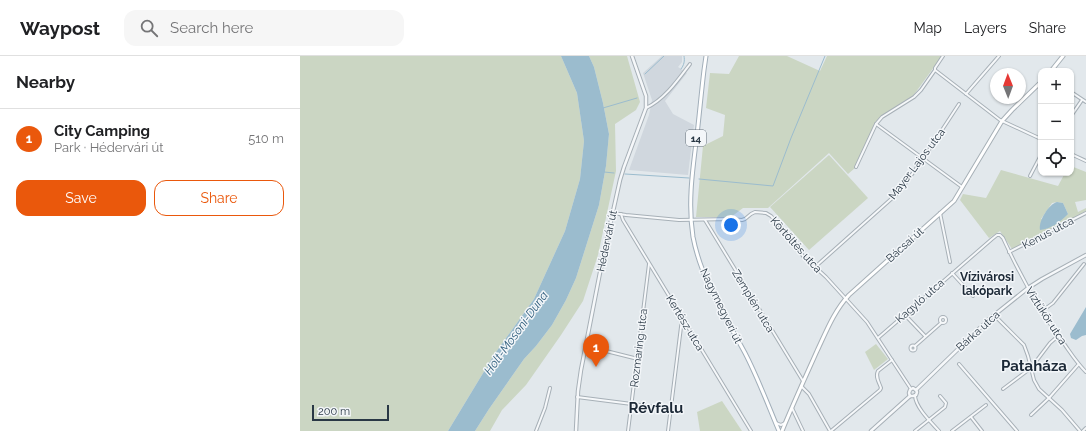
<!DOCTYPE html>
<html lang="en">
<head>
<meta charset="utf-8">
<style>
	:root { --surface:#fff; --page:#f6f6f6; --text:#202124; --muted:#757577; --line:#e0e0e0; --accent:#ea580c }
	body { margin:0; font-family:Raleway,sans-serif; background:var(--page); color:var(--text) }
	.controls { position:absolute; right:12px; top:12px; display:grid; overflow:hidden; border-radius:8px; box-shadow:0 1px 3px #0004 }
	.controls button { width:36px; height:36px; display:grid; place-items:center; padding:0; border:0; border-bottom:1px solid var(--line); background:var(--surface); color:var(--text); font:20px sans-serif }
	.compass { position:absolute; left:690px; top:12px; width:36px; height:36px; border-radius:50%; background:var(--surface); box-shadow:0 1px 3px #0004; rotate:359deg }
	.scale { position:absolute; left:12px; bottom:10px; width:77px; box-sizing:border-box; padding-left:4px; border:2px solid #293845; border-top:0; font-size:11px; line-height:14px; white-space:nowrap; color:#293845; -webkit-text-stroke:3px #f3f6f9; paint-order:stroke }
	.you { position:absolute; left:431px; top:169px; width:14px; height:14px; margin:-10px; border:3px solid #fff; border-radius:50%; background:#1a73e8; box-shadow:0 0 0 6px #1a73e833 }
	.badge { display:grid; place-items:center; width:26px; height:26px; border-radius:50%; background:var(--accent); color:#fff; font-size:13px; font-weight:700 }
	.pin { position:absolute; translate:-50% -33px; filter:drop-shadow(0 1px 2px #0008) }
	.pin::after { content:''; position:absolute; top:21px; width:14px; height:12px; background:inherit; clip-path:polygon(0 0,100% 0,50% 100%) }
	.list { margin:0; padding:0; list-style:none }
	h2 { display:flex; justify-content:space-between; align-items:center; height:52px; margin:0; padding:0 16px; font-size:17px }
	h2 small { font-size:13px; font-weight:400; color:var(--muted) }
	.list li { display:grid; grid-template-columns:26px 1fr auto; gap:12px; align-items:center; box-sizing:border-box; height:60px; padding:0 16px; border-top:1px solid var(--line) }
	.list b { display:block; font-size:15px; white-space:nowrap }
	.list p { margin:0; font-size:13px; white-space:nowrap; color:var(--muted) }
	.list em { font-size:13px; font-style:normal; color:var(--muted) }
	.actions { display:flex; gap:8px; padding:12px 16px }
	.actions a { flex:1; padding:9px 0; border:1px solid var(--accent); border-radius:12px; text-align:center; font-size:14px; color:var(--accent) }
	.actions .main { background:var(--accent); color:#fff }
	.icon { flex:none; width:22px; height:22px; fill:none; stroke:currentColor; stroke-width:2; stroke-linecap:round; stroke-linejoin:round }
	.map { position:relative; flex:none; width:786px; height:375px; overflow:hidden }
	header { display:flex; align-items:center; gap:24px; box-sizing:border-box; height:56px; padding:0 20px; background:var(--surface); border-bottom:1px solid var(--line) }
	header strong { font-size:19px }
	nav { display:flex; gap:22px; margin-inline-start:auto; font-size:14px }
	.search { width:280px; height:36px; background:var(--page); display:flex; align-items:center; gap:10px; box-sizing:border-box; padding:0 14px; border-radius:12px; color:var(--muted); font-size:15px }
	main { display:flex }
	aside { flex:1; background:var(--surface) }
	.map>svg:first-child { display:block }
</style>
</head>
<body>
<header>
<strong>Waypost</strong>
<div class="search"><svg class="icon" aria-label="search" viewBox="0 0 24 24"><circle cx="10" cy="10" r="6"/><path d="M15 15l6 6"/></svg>Search here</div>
<nav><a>Map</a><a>Layers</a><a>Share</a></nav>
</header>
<main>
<aside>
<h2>Nearby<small></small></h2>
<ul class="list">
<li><span class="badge">1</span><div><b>City Camping</b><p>Park · Hédervári út</p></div><em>510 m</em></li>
</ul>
<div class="actions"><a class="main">Save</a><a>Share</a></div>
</aside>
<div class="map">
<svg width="786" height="375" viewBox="0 0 786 375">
	<rect width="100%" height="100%" fill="#e2e8ec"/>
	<!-- built -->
	<polygon fill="#d0d7de" points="362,0 382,0 382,6 378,11 387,17 365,45 373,58 394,69 388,119 329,114 349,59 352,44 343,17"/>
	<!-- green -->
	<g fill="#cbd6c3" fill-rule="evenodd">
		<polygon points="0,0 261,0 277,37 284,85 280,123 265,175 234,243 194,299 148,375 0,375"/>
		<polygon points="289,0 327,0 340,46 336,54 315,68 316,115 298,199 283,245 261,279 226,329 202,354 190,375 175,375 189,353 224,303 236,290 252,269 266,244 276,222 299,149 306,110 309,78 303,47 294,11"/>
		<polygon points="439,0 487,0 520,15 527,0 642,0 613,40 580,61 575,67 555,112 548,118 529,97 468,152 443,152 431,161 396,161 403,90 423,80 425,59 406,52 410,17 429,18"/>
		<polygon points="529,99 568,142 509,194 470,151"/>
		<path d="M771 110 786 116V144L775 146 778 156 786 152V155L764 167 712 193 700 175 689 182 660 144 663 138 686 142 701 114 758 130 765 117H771ZM757 146 763 147 768 158 741 163 752 147Z"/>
		<polygon points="576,288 588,303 574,314 565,296"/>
		<polygon points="422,345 442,375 400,375 397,356"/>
	</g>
	<!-- water -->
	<g fill="#9bbcce">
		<polygon points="261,0 289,0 294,11 303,47 309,78 306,110 299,149 276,222 266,244 252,269 236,290 224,303 189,353 175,375 148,375 194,299 234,243 265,175 280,123 284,85 277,37"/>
		<path d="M757 146 763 147 768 158C760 166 751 173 740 174 738 165 749 148 757 146Z"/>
		<polygon points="786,251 786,279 782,280 776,284 771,282 770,278"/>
	</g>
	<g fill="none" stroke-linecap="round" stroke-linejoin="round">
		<!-- stream -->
		<g stroke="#9bbcce" stroke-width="1">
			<path d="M381 13C384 9 385 5 384 0"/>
			<polyline points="345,18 364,0"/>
			<polyline points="303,52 337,42"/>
			<polyline points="304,116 314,117"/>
			<polyline points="325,118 389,122"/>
			<polyline points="399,123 473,130 491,82 525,0"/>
		</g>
		<defs>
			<g id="minor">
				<polyline points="635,14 700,64 741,83"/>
				<polyline points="771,36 786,46"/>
				<polyline points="666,38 699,0"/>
				<path d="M346 52C364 44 378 24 390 8"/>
				<polyline points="771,60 782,44"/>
				<polyline points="576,68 662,131"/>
				<polyline points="771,98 786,105"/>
				<polyline points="556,111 576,68 582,61 614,41 621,34 635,14 635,12 643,0"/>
				<polyline points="730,120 741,99"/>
				<polyline points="313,157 326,159 379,164 430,163 442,164 445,163 451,158 455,156 466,157 471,160 484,174 503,200 526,221 567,266 611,333"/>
				<polyline points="640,157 650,206"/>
				<polyline points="321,158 323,164 451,375"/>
				<polyline points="405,164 503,325"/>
				<polyline points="709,196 786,157"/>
				<polyline points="515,211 599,136 623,103 659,48"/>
				<polyline points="652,217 673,240"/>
				<polyline points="742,255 753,247 784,208"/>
				<polyline points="605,259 625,280"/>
				<circle cx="643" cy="264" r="3"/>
				<polyline points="698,263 724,289 728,300 734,324 739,333 762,354 780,375"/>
				<path d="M578 282 692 183 697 179H700L703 182C720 219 740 256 765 289 772 299 777 307 786 316"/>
				<circle cx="613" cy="292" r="2.5"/>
				<polyline points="286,290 338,303"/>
				<polyline points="615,290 641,267"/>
				<polyline points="659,308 717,375"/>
				<polyline points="501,330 509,338 530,375"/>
				<polyline points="703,333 731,312 750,287 758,280"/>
				<path d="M615 340C616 352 631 366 639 375"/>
				<polyline points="277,341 371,353"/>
				<polyline points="492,352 503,375"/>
				<polyline points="731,359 749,342 778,309"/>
				<polyline points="671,361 682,375"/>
				<polyline points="476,367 481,369 485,367"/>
				<polyline points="236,375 245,352 250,332"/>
				<polyline points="328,375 349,208"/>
				<polyline points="368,375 382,263"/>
				<path d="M531 375 580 334 581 332C579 326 575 321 578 315L592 304"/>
				<polyline points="615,375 645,351 646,347 640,340"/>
				<polyline points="652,375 686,349"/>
				<polyline points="783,375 786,372"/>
			</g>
			<g id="tertiary">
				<polyline points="616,334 688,264 728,232 742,223 786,199"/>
				<polyline points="610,340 609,337 610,334 613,332 616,334"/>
				<polyline points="610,340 613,340 616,339 617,336 616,334"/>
				<polyline points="276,375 278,335 281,314 304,196 320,124 324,111 346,52 346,40 332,0"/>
				<polyline points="571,375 610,340"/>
			</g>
			<g id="secondary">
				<polyline points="751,15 763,0"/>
				<path d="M482 375C493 348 505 322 517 295 526 276 534 255 549 239L654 145 702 65 712 54 741 26"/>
			</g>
			<path id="primary" d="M406 0 404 14C401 39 399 63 396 87 392 118 388 149 393 181 401 223 425 260 445 297 458 322 468 349 479 375"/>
		</defs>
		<!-- minor casing -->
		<use href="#minor" stroke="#a7b0b7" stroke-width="4"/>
		<!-- tertiary casing -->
		<use href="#tertiary" stroke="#a7b0b7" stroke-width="4.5"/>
		<!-- secondary casing -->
		<use href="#secondary" stroke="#a7b0b7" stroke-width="5"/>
		<!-- primary casing -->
		<use href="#primary" stroke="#a1aeb9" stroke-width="5"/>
		<!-- minor -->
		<use href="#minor" stroke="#f6f8fa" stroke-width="2"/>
		<!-- tertiary -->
		<use href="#tertiary" stroke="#f6f8fa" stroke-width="2.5"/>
		<!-- secondary -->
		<use href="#secondary" stroke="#fff" stroke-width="3"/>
		<!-- primary -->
		<use href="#primary" stroke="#fff" stroke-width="3"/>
	</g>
	<g text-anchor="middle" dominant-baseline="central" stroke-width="3" stroke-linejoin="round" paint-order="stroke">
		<!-- shield labels -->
		<rect fill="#f3f6f9" stroke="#66717b" stroke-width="1" x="386" y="74" width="20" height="16" rx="3"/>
		<g font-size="10" font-weight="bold" fill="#293845">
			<text x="396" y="82">14</text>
		</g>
		<!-- street labels -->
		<g font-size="11" fill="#293845" stroke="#f3f6f9">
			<text transform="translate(617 108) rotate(-53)">Mayer Lajos utca</text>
			<text transform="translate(748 177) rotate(-28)">Kenus utca</text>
			<text transform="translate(307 185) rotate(-78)">Hédervári út</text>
			<text transform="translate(496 189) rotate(48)">Körtöltés utca</text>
			<text transform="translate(605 189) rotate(-42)">Bácsai út</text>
			<text transform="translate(453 245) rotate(59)">Zemplén utca</text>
			<text transform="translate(620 245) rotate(-41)">Kagyló utca</text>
			<text transform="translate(421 250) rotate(64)">Nagymegyeri út</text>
			<text transform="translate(746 260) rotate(57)">Víztükör utca</text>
			<text transform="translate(385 267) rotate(59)">Kertész utca</text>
			<text transform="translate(678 275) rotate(-42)">Bárka utca</text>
			<text transform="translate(339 292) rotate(-83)">Rozmaring utca</text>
		</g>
		<!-- neighbourhood labels -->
		<g font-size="12" font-weight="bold" fill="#1b2836" stroke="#f3f6f9">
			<text x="687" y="221">Vízivárosi<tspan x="687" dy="14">lakópark</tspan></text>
		</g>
		<!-- water labels -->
		<g font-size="12" font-style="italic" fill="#2f5e7d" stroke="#f3f6f9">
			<text transform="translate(216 277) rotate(-54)">Holt-Mosoni-Duna</text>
		</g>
		<!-- district labels -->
		<g font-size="15" font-weight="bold" fill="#1b2836" stroke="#f3f6f9">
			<text x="734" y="310">Pataháza</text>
			<text x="356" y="352">Révfalu</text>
		</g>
	</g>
</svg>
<div class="controls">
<button>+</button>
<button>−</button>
<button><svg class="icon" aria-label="locate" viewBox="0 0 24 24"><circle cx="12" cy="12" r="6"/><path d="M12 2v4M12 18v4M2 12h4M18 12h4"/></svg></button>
</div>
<svg class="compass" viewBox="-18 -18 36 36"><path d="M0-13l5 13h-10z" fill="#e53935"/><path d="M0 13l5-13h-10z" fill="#757577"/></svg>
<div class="scale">200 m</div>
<div class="you"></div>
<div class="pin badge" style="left:296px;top:311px">1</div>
</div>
</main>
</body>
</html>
